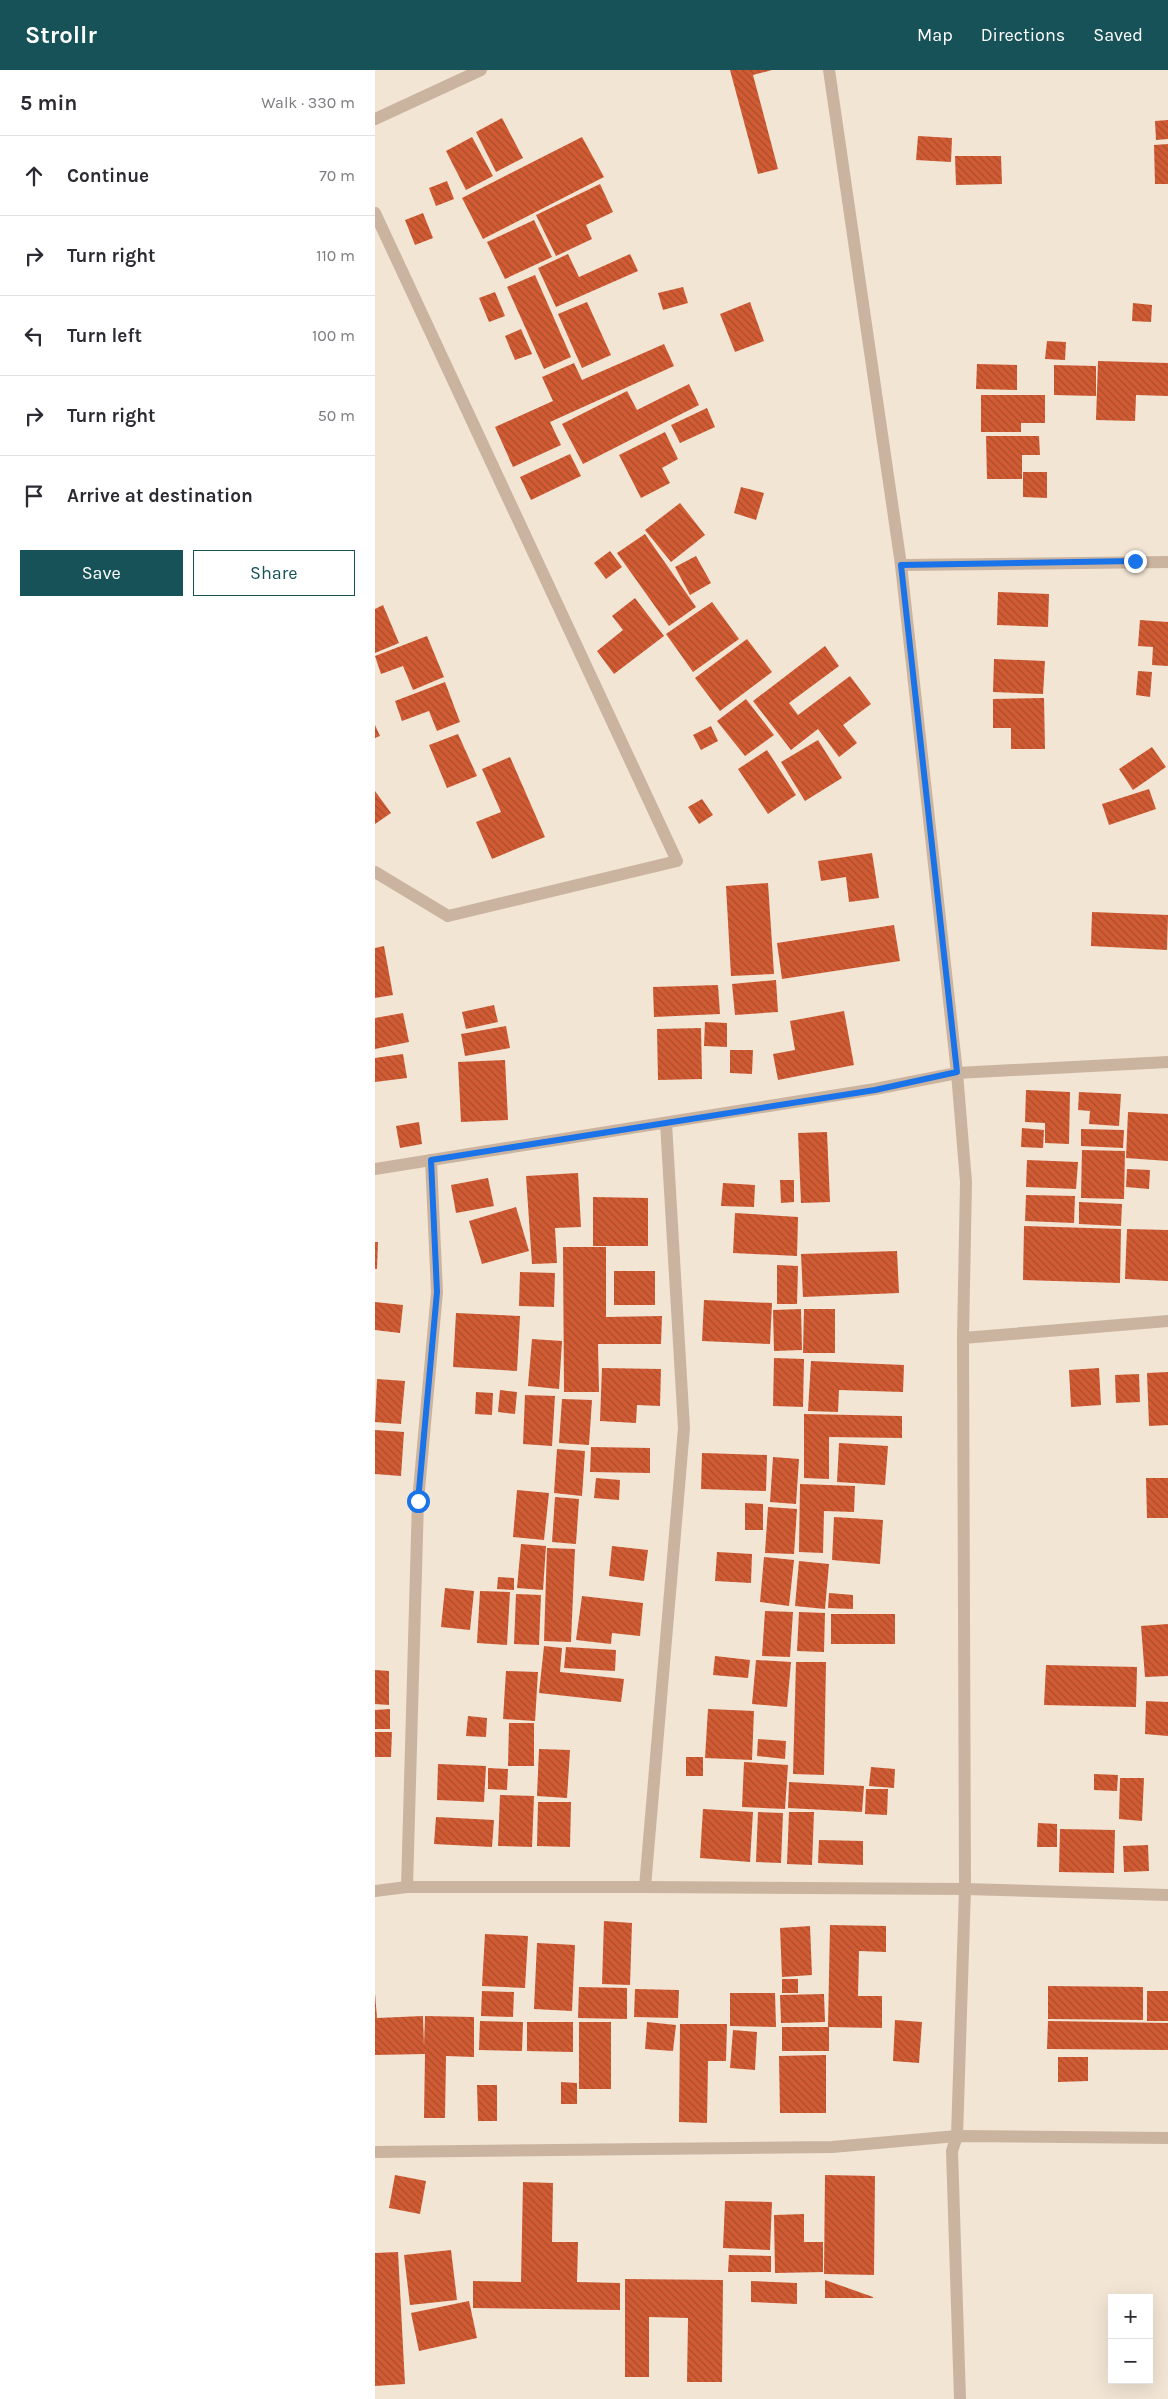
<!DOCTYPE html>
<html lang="en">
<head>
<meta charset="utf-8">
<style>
	:root { --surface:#fff; --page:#f2f2f3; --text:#2b2b33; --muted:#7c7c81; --line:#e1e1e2; --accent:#165258 }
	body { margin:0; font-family:Karla,sans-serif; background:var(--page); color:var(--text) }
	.controls { position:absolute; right:15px; bottom:15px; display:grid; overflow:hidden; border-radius:0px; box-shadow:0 5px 20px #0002 }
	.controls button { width:45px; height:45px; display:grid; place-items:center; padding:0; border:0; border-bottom:1px solid var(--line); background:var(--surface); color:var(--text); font:25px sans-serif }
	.stop { position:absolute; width:15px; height:15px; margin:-11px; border:4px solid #1a73e8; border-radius:50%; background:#fff }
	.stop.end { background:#1a73e8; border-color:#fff; box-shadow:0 1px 5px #0008 }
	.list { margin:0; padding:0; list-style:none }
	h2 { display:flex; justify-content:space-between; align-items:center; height:65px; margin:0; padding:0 20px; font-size:21px }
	h2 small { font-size:16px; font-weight:400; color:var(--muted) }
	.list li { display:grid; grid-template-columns:32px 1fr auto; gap:15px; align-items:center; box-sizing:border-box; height:80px; padding:0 20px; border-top:1px solid var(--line) }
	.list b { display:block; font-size:19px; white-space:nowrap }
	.list em { font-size:16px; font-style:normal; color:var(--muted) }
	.actions { display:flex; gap:10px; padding:15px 20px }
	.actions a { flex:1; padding:11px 0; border:1px solid var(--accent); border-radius:0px; text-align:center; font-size:18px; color:var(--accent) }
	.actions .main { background:var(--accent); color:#fff }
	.icon { flex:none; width:28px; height:28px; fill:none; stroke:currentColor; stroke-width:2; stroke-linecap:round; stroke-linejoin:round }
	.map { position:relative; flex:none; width:793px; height:2329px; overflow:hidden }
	header { display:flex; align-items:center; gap:30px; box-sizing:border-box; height:70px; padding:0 25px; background:var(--accent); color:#fff }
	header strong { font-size:24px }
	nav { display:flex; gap:28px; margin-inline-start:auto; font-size:18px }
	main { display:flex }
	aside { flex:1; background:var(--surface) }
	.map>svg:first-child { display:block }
</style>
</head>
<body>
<header>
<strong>Strollr</strong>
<nav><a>Map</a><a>Directions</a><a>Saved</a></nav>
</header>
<main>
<aside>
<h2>5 min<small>Walk · 330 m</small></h2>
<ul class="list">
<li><svg class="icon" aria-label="ahead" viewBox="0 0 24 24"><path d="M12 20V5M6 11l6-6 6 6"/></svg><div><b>Continue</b></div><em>70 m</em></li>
<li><svg class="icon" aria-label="right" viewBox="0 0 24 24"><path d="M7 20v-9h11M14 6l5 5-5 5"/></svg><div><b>Turn right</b></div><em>110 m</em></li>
<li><svg class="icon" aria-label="left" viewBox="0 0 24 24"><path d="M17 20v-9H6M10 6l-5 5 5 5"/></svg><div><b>Turn left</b></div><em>100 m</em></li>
<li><svg class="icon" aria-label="right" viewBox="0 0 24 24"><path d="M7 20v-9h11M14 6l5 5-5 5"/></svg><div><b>Turn right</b></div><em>50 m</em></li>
<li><svg class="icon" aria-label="arrive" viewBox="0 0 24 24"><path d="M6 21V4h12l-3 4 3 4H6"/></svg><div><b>Arrive at destination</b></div></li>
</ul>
<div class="actions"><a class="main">Save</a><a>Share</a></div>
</aside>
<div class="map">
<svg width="793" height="2329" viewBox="0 0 793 2329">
	<defs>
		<pattern id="building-back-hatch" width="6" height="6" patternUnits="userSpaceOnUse" patternTransform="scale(1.25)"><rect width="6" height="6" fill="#d15c34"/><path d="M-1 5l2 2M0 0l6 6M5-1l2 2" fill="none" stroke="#aa4c2c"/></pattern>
	</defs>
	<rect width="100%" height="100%" fill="#f2e5d4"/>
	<!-- building -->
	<g fill="url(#building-back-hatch)">
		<polygon points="355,0 397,0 378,5 403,99 383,104"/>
		<polygon points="127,48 148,88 121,102 101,62"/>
		<polygon points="793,50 793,69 781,70 780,51"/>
		<polygon points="543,66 577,68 576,92 541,90"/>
		<polygon points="97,67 118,106 91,120 71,81"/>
		<polygon points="207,67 229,107 108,169 87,128"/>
		<polygon points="793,74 793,114 780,114 779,75"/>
		<polygon points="580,86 626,86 627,114 581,115"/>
		<polygon points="72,111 79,129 61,136 54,118"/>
		<polygon points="225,114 238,142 211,155 217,169 181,186 161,145"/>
		<polygon points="48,143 58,168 40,175 30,150"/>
		<polygon points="159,150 177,187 130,209 112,172"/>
		<polygon points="193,184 204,207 255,184 263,201 181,237 163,198"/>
		<polygon points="160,205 196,287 169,299 132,217"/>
		<polygon points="308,217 313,233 288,240 283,223"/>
		<polygon points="120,222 130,246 114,252 104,228"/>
		<polygon points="212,232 236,285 207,298 183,244"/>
		<polygon points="375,232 389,271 360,282 345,244"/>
		<polygon points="758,233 777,235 776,252 757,251"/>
		<polygon points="146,259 157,284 140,290 130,266"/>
		<polygon points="672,271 691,272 690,290 670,289"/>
		<polygon points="289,274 299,296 175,352 186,375 138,397 120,357 178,331 167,307 199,293 207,310"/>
		<polygon points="723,291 793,293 793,326 761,325 760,351 721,350"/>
		<polygon points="602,294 642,295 642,320 601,319"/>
		<polygon points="679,295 721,296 721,326 679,325"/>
		<polygon points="314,314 324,335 208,394 187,354 252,321 262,340"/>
		<polygon points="606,325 670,325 670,353 646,353 646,362 606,362"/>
		<polygon points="332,338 340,357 305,373 296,355"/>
		<polygon points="290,362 303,389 287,398 295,413 266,428 244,385"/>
		<polygon points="611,366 664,366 665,385 647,385 647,409 612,409"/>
		<polygon points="195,384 206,406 156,430 145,407"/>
		<polygon points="648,402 672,402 672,428 648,427"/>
		<polygon points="366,417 389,423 381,450 359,443"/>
		<polygon points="305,433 330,465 296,492 270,460"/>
		<polygon points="270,464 321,537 294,556 242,483"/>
		<polygon points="235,481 247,497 231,509 219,493"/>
		<polygon points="321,486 336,513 315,525 300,497"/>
		<polygon points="623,522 674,524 673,557 622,555"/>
		<polygon points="260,528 289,566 239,604 222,581 248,560 237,546"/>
		<polygon points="337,532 364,569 318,602 291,564"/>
		<polygon points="8,535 24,573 0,583 0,539"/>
		<polygon points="765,550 793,552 793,596 777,595 778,577 763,576"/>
		<polygon points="52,566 69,607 38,620 28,596 6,604 0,586"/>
		<polygon points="372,569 397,602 345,641 320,608"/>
		<polygon points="450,576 464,596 414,633 423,645 475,606 496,634 468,655 482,673 464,687 443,659 416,680 378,631"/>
		<polygon points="619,589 670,591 668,624 618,622"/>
		<polygon points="763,601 777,602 775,627 761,625"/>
		<polygon points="70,612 85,652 62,661 54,641 27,651 20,631"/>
		<polygon points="669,628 670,679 636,679 636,658 618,658 618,629"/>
		<polygon points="371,629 399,665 370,686 342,651"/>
		<polygon points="0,655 5,666 0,668"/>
		<polygon points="336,656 343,671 326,680 318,665"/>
		<polygon points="83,664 102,706 72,718 54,675"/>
		<polygon points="443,670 467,708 430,731 406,692"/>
		<polygon points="777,677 791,697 758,720 744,699"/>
		<polygon points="392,680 421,725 393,744 363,699"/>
		<polygon points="135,687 170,767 117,789 101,752 126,742 107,699"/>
		<polygon points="774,719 781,739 734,755 727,734"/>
		<polygon points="0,721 16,743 0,754"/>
		<polygon points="327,729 338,745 324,754 313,737"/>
		<polygon points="497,783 504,828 474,832 471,807 446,811 443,791"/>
		<polygon points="393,813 399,904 356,906 351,816"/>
		<polygon points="717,842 793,845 792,880 716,876"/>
		<polygon points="519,855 525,891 407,909 402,873"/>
		<polygon points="9,876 18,925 0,928 0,878"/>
		<polygon points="401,910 403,942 360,945 357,914"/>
		<polygon points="343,915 345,944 279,947 278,917"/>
		<polygon points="119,935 123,952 91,959 87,942"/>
		<polygon points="469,941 479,995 403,1010 398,984 420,980 415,951"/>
		<polygon points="28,943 34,972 0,979 0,948"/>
		<polygon points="330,952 352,953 352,977 329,976"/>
		<polygon points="131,956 135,978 90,986 86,964"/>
		<polygon points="326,958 327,1009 283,1010 282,959"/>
		<polygon points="355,980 378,980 377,1004 355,1003"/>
		<polygon points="28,984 32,1008 0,1012 0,988"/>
		<polygon points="130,990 133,1050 86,1052 83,992"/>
		<polygon points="651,1020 695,1022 694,1074 670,1073 670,1053 650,1052"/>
		<polygon points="704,1022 746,1024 744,1056 714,1054 715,1041 703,1040"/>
		<polygon points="753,1042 793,1044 793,1091 751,1088"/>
		<polygon points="44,1052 47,1074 25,1078 21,1056"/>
		<polygon points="647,1058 669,1060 668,1078 646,1077"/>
		<polygon points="706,1059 749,1060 748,1078 706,1076"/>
		<polygon points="452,1062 455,1132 426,1133 423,1063"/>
		<polygon points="707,1080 750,1081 749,1129 706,1128"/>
		<polygon points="652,1090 703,1092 701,1119 651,1117"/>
		<polygon points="752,1099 775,1100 774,1119 751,1117"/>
		<polygon points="203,1103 206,1157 180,1158 182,1193 157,1194 151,1106"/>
		<polygon points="113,1108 119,1136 81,1143 76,1115"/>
		<polygon points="405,1110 419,1110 419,1132 406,1133"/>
		<polygon points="348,1113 380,1115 379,1137 346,1136"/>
		<polygon points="651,1125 700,1126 699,1153 650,1151"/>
		<polygon points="218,1127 273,1128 273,1176 218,1176"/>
		<polygon points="704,1132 747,1134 746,1156 704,1154"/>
		<polygon points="141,1137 154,1181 107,1194 94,1151"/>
		<polygon points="360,1143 423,1147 422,1186 358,1183"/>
		<polygon points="649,1156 746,1159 745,1213 648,1210"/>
		<polygon points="752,1159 793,1160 793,1211 750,1209"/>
		<polygon points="0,1172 3,1172 2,1199 0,1199"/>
		<polygon points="188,1177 231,1177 231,1247 287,1246 286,1274 223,1274 224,1322 189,1322"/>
		<polygon points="522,1181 524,1223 428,1227 426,1184"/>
		<polygon points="402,1195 423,1196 422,1234 402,1234"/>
		<rect x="239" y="1201" width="41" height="34"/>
		<polygon points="145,1202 180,1203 179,1237 144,1236"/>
		<polygon points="329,1230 397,1233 395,1274 327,1271"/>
		<polygon points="0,1232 28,1235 25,1263 0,1260"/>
		<polygon points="426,1239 427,1280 399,1281 398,1240"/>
		<polygon points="429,1239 460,1239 460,1283 428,1283"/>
		<polygon points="81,1243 145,1246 142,1301 78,1297"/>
		<polygon points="157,1269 187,1271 184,1319 153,1316"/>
		<polygon points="399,1288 429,1289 428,1337 398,1336"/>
		<polygon points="436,1291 529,1295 528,1322 464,1320 463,1342 433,1341"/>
		<polygon points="227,1298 286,1299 285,1336 262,1335 261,1353 225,1351"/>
		<polygon points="724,1298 726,1335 696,1337 694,1300"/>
		<polygon points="793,1302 793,1355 774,1356 772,1303"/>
		<polygon points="764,1304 765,1332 741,1333 740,1305"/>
		<polygon points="2,1309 30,1311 26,1354 0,1352"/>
		<polygon points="125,1320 142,1322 140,1344 123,1342"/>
		<polygon points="101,1322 118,1323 117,1345 100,1344"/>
		<polygon points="150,1325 180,1326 177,1376 148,1374"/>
		<polygon points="187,1329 217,1330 214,1375 184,1373"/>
		<polygon points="429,1344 527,1346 527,1368 454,1367 454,1409 429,1408"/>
		<polygon points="0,1360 29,1362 26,1406 0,1404"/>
		<polygon points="464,1373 513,1376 510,1415 462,1412"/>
		<polygon points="216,1377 275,1378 275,1403 215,1402"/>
		<polygon points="182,1379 210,1381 207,1426 179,1423"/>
		<polygon points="327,1383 392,1385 391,1421 326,1419"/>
		<polygon points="398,1387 424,1389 421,1434 395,1432"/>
		<polygon points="221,1408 245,1410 244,1430 219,1428"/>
		<polygon points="771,1408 793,1408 793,1448 772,1448"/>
		<polygon points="425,1414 480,1416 479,1442 449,1441 448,1483 424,1482"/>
		<polygon points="142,1420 174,1423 169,1470 138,1467"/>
		<polygon points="180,1427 204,1429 201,1474 177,1472"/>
		<polygon points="370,1433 388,1434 388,1460 370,1460"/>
		<polygon points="393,1437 422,1439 419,1484 390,1483"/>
		<polygon points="459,1447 508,1450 505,1494 457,1490"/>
		<polygon points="146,1474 171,1476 168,1520 142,1518"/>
		<polygon points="237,1476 273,1480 269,1511 234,1506"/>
		<polygon points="172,1478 200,1479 196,1572 169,1571"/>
		<polygon points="342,1482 377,1484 376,1513 340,1511"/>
		<polygon points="389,1487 419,1490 414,1536 385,1532"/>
		<polygon points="424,1491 454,1494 450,1539 420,1536"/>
		<polygon points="123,1507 139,1508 139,1520 122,1519"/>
		<polygon points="70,1518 99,1521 95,1560 66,1557"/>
		<polygon points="105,1521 135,1522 132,1575 102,1573"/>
		<polygon points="454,1523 478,1525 478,1539 453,1538"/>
		<polygon points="141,1524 166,1525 164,1575 139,1574"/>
		<polygon points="207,1526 268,1533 265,1566 237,1563 236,1574 201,1570"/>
		<polygon points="390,1541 418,1542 415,1587 387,1586"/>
		<polygon points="424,1542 450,1543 449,1582 422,1581"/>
		<rect x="456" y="1544" width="64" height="30"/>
		<polygon points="793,1554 793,1606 770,1607 766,1556"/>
		<polygon points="169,1576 187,1578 185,1602 249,1609 246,1632 164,1623"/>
		<polygon points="191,1577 241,1580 240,1601 189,1598"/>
		<polygon points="340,1586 375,1590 373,1608 338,1605"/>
		<polygon points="381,1590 416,1592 412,1637 377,1634"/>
		<polygon points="421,1592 451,1592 449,1705 418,1704"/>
		<polygon points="671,1595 762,1597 761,1637 669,1635"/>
		<polygon points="0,1600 14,1601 14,1635 0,1634"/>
		<polygon points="131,1601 163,1602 160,1651 128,1649"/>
		<polygon points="771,1631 793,1632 793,1666 770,1664"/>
		<polygon points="15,1639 15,1659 0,1659 0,1640"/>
		<polygon points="333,1639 379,1641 377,1690 330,1688"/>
		<polygon points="93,1646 112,1648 111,1667 91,1666"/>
		<polygon points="134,1653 159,1653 159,1696 133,1696"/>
		<polygon points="0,1662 17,1662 16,1687 0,1687"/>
		<polygon points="383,1669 411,1671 410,1689 382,1686"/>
		<polygon points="164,1679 195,1680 192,1728 162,1726"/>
		<rect x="311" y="1687" width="17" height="19"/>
		<polygon points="369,1692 413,1695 410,1739 367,1737"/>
		<polygon points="63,1694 111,1696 109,1732 62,1730"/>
		<polygon points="496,1697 520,1699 519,1718 494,1716"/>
		<polygon points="113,1698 133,1699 132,1720 113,1719"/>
		<polygon points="719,1704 743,1705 742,1721 719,1720"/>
		<polygon points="745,1708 769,1708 767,1751 744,1749"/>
		<polygon points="414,1712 489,1716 487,1742 413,1738"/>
		<polygon points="491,1719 513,1719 512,1745 490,1744"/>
		<polygon points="125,1725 159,1726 157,1777 123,1776"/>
		<polygon points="163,1732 196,1732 195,1777 162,1776"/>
		<polygon points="328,1739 378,1742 375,1792 325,1788"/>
		<polygon points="383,1742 408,1743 406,1793 381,1792"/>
		<polygon points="414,1742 439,1742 437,1795 412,1794"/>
		<polygon points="61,1747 119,1750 117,1777 59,1774"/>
		<polygon points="663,1753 682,1754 682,1777 662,1777"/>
		<polygon points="685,1759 740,1760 739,1803 684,1802"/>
		<polygon points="444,1770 488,1771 488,1795 443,1793"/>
		<polygon points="773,1775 774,1801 749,1802 748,1776"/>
		<polygon points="229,1851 257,1853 255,1915 227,1914"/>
		<polygon points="455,1855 511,1856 511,1882 484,1881 483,1926 507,1926 507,1958 453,1957"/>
		<polygon points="435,1856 437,1905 407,1907 405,1858"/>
		<polygon points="110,1864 153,1866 150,1918 107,1916"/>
		<polygon points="162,1873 200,1875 197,1941 159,1939"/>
		<rect x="407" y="1909" width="16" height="14"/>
		<polygon points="673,1916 768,1917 768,1950 673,1949"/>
		<polygon points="204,1917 252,1918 252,1949 203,1948"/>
		<polygon points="260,1919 304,1920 303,1948 259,1947"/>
		<polygon points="107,1921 139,1922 138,1947 106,1946"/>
		<rect x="772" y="1921" width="21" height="30"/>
		<polygon points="0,1923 2,1948 48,1946 49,1976 50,1946 99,1947 99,1987 71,1986 70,2048 49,2048 50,1984 0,1985"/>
		<polygon points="355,1923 400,1923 401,1957 355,1956"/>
		<polygon points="449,1924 450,1952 406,1953 405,1925"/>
		<polygon points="520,1950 547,1952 544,1993 518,1991"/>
		<polygon points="105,1951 148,1952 147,1981 104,1980"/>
		<polygon points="673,1951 793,1953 793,1980 672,1979"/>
		<polygon points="152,1952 198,1952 198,1982 152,1981"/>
		<rect x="204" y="1952" width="32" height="67"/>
		<polygon points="272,1952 301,1955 298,1981 270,1979"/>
		<polygon points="305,1954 352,1954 351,1991 333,1991 332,2053 304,2052"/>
		<rect x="407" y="1957" width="47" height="24"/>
		<polygon points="358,1960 382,1962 380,2000 355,1998"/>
		<polygon points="451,1985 451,2043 405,2043 404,1986"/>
		<polygon points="683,1987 713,1987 713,2011 683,2012"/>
		<polygon points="186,2012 202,2013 202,2034 186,2034"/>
		<polygon points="102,2015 122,2015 122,2051 103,2051"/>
		<polygon points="20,2105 51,2111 45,2144 14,2138"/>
		<polygon points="450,2105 500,2106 499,2205 449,2204"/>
		<polygon points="148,2112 178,2113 177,2172 203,2172 202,2212 245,2213 245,2240 98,2238 98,2211 146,2212"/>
		<polygon points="350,2131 397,2132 395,2180 348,2178"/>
		<polygon points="429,2144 429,2172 448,2172 448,2202 400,2203 399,2145"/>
		<polygon points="76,2180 82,2230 35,2235 29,2185"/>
		<polygon points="23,2182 30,2314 0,2316 0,2183"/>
		<polygon points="354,2185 396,2186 396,2202 353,2202"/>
		<polygon points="250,2209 348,2210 347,2312 312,2312 313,2248 274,2247 274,2307 250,2307"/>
		<polygon points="450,2210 498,2227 498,2228 450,2228"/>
		<polygon points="376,2211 422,2213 422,2234 376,2232"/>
		<polygon points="94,2231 102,2268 44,2281 36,2243"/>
	</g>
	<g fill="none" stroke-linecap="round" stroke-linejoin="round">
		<!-- minor -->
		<g stroke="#cbb49f" stroke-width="12">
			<polyline points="454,0 526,495 793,492"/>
			<polyline points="0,49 106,0"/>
			<polyline points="0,143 302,791 73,846 0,802"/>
			<polyline points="0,1099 500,1019 582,1003 526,495"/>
			<polyline points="588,1268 591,1112 582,1003 793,992"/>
			<polyline points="32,1817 270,1817 309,1358 291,1053"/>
			<polyline points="270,1817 590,1819 793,1825"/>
			<polyline points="0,1821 32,1817 43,1431 62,1222 56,1090"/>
			<polyline points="0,2082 457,2077 582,2066 793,2068"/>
			<polyline points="585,2329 577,2081 582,2066 590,1819 588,1268 793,1251"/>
		</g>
	</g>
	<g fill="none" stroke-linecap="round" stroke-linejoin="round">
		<!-- route -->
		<polyline stroke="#1a73e8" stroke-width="6" points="43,1431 62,1222 56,1090 500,1020 582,1002 526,495 760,491"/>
	</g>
</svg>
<div class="controls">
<button>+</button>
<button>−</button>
</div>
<div class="stop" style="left:43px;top:1431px"></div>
<div class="stop end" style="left:760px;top:491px"></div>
</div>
</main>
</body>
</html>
